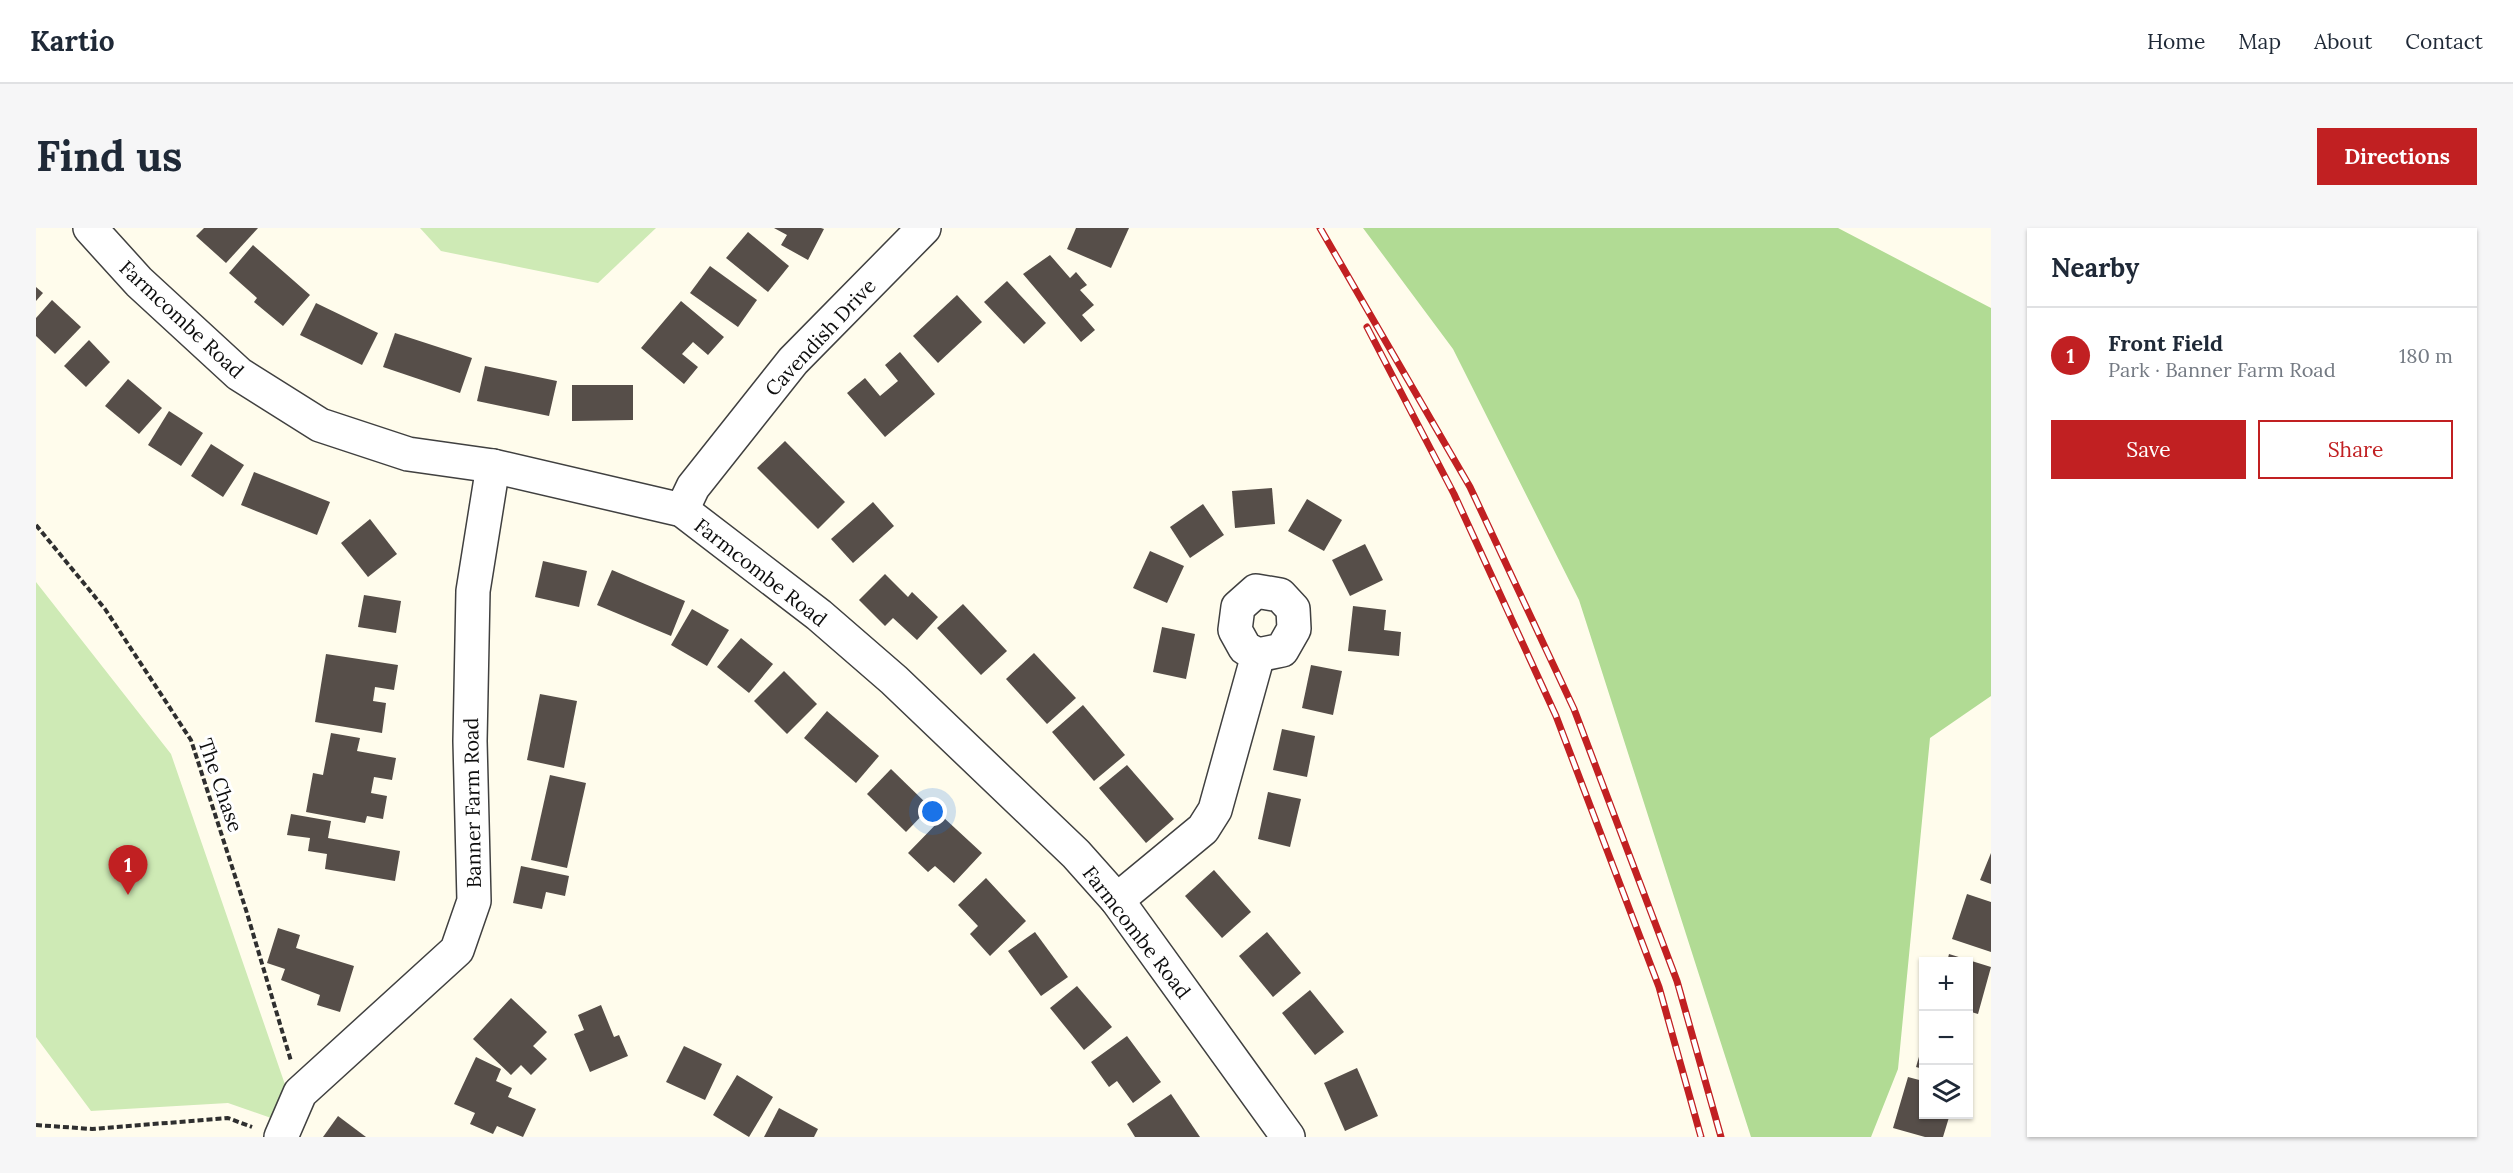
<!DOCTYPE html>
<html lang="en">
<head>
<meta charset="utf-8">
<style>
	:root { --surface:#fff; --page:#f6f6f7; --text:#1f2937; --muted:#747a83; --line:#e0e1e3; --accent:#c12022 }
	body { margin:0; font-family:Lora,serif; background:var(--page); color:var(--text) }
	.controls { position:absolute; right:18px; bottom:18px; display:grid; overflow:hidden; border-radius:0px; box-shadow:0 2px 4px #0004 }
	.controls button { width:54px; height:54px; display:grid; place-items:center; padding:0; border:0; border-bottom:2px solid var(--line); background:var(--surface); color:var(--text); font:30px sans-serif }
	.you { position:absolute; left:897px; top:584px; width:21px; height:21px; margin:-15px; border:4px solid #fff; border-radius:50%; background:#1a73e8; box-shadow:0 0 0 9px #1a73e833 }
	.badge { display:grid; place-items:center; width:39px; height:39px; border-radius:50%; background:var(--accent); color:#fff; font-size:20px; font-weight:700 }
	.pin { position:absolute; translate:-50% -50px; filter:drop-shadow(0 2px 3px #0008) }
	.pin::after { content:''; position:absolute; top:32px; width:21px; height:18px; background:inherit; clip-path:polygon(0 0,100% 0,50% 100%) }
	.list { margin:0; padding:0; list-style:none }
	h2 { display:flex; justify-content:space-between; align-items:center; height:78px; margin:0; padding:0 24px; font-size:26px }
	h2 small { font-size:20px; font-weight:400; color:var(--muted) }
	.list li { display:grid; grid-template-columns:39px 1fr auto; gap:18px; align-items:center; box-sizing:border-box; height:96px; padding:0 24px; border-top:2px solid var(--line) }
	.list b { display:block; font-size:22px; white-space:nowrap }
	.list p { margin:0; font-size:20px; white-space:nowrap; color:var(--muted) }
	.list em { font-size:20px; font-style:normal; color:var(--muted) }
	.actions { display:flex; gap:12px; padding:18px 24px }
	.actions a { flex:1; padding:14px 0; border:2px solid var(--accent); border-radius:0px; text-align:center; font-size:21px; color:var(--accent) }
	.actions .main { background:var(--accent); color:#fff }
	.icon { flex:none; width:33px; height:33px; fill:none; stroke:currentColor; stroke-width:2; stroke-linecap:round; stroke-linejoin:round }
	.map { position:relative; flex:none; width:1955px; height:909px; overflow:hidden; border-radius:0px }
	header { display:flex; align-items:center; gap:36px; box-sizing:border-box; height:84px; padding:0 30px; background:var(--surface); border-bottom:2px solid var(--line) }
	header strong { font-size:28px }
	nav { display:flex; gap:33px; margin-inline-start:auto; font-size:21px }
	.intro { display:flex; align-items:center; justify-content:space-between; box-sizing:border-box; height:144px; padding:0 36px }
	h1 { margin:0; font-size:42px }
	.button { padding:15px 27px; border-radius:0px; background:var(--accent); color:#fff; font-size:21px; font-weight:700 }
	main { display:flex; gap:36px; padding:0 36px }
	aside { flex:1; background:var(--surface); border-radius:0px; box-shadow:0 2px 4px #0004 }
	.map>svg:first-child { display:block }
</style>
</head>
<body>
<header>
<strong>Kartio</strong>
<nav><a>Home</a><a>Map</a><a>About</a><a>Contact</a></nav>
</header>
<div class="intro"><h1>Find us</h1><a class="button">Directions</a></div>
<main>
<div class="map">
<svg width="1955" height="909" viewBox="0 0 1955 909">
	<rect width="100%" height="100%" fill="#fffcec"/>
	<!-- green -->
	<g fill="#ceeab5">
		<polygon points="384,0 620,0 562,55 405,23"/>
		<polygon points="0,354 135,526 254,871 238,891 192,875 55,883 0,809"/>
	</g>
	<!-- forest -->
	<polygon fill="#b1db94" points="1327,0 1802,0 1955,80 1955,468 1894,510 1862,841 1835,909 1715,909 1543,372 1417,121"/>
	<!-- building -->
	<g fill="#564e49">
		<polygon points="168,0 222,0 190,35 160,8"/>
		<polygon points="738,0 785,0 788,1 772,32 745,17 751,7"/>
		<polygon points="1040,0 1093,0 1075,40 1031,21"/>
		<polygon points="712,4 753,38 732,64 690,30"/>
		<polygon points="217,17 274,67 247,98 218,74 221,70 193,45"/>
		<polygon points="1014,27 1034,50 1040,44 1051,57 1044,62 1058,77 1046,87 1059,102 1045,114 987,46"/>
		<polygon points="674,38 721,72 702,99 654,65"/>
		<polygon points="971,53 1010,95 988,116 948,74"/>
		<polygon points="0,59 7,65 0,73"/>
		<polygon points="921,67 946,94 902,135 877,108"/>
		<polygon points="16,72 45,99 19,126 0,108 0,90"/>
		<polygon points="645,73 688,109 672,127 657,114 646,126 662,139 648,156 605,120"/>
		<polygon points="280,75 342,105 326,137 264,107"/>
		<polygon points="359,105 436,130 424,165 347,139"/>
		<polygon points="53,112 74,134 50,159 28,138"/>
		<polygon points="864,124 899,166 849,209 811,165 829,150 844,168 862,153 849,137"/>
		<polygon points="449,138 521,153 513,188 441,173"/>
		<polygon points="92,151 126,180 103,206 69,178"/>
		<polygon points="536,157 597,157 597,192 536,193"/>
		<polygon points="133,183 167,205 145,238 112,217"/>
		<polygon points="749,213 809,274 782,301 721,240"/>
		<polygon points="175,216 208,237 187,269 155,248"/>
		<polygon points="218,244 294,274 281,307 205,277"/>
		<polygon points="1236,260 1239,296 1199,300 1196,263"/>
		<polygon points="1271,271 1306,292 1288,323 1252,303"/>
		<polygon points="837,274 858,298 817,335 795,311"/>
		<polygon points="1167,276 1188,307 1154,330 1134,299"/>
		<polygon points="334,291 361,326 332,349 305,315"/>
		<polygon points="1329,316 1347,352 1314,368 1296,332"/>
		<polygon points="1114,323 1148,338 1131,375 1097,360"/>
		<polygon points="507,333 551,343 543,379 499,369"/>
		<polygon points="576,342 649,373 635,408 561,377"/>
		<polygon points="849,346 872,369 876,364 902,389 881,412 857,390 849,398 823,372"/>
		<polygon points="328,367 365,373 360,405 322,399"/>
		<polygon points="927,376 971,423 945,447 901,400"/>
		<polygon points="1317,378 1350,382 1348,402 1365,404 1363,428 1312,423"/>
		<polygon points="656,381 693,402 671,438 635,417"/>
		<polygon points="1126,399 1159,406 1150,451 1117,444"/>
		<polygon points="705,410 737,436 713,465 681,439"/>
		<polygon points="998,425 1040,470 1011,496 970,451"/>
		<polygon points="290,426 362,437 358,462 339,459 337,473 350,475 346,505 279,494"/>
		<polygon points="1275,437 1306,443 1297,487 1266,480"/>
		<polygon points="748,443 781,476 751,506 718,473"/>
		<polygon points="504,466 541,473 528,540 491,532"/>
		<polygon points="1047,477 1089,527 1058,553 1016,504"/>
		<polygon points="791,483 843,528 820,555 768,510"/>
		<polygon points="1246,501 1279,508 1271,549 1237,542"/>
		<polygon points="295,505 324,510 321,523 360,530 356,552 338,549 335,565 351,568 347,591 331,588 329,595 270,584 277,545 287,547"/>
		<polygon points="1091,537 1138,591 1110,615 1063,560"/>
		<polygon points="855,541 894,579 870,604 831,566"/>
		<polygon points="514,547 550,555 531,640 495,632"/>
		<polygon points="1232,564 1265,571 1254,619 1222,611"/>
		<polygon points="255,586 295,593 292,610 364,623 359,653 289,641 291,626 272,623 274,610 251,607"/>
		<polygon points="907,589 946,625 918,655 899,638 892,644 872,625"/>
		<polygon points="1955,625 1955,656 1944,652"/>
		<polygon points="485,638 533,648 529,668 510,664 506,681 477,675"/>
		<polygon points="1178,642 1215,684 1186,710 1149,668"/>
		<polygon points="950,650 990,693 954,728 934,706 942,698 922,677"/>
		<polygon points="1931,666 1955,674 1955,724 1916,711"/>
		<polygon points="242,700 264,707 260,720 318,738 304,784 281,777 284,767 245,752 249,741 231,735"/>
		<polygon points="999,704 1032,749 1005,768 972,723"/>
		<polygon points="1231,704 1265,745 1237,769 1203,728"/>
		<polygon points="1913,726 1955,739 1942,786 1932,783 1932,734 1911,734"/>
		<polygon points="1041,758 1076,799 1048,822 1014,780"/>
		<polygon points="1274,762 1308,804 1279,827 1246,785"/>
		<polygon points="475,770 511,804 497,818 511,831 495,847 485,837 475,847 437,811"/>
		<polygon points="565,777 578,809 583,807 592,828 554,844 538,806 548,802 542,787"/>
		<polygon points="1932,798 1937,799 1933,813 1932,813"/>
		<polygon points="1091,808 1125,854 1097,875 1081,853 1073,859 1055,834"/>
		<polygon points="1887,815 1887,841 1880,839"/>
		<polygon points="648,818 686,836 669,872 630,854"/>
		<polygon points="440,829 465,841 460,853 476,860 472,869 500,881 487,909 461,898 457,906 434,896 439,885 418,876"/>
		<polygon points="1321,840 1342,888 1309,903 1288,855"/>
		<polygon points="701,847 737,869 713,909 677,887"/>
		<polygon points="1872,849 1887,853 1887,886 1914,886 1907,909 1889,909 1857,900"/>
		<polygon points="1135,866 1164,909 1099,909 1091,896"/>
		<polygon points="743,880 782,901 778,909 728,909"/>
		<polygon points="302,888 330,909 287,909"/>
	</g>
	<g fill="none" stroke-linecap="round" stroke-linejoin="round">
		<defs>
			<g id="minor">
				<polyline points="54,0 103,54 203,146 284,197 372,226 457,238 646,282 783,387 858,452 1040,626 1081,672 1252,909"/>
				<polyline points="646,282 657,259 757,133 888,0"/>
				<polygon points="1220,363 1244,367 1257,381 1258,401 1246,422 1222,427 1209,420 1199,402 1202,379"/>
				<polyline points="1081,672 1167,601 1179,582 1222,427"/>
				<polyline points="245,909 264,865 421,722 438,673 434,513 437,363 457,238"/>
			</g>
		</defs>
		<!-- minor casing -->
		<use href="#minor" stroke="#404040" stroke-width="36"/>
		<!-- path -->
		<g stroke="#2f2f2f" stroke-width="4" stroke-dasharray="6 3" stroke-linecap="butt">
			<polyline points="0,297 69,381 155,512 210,682 255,833"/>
			<polyline points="0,897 56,901 192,890 216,899"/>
		</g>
		<!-- minor -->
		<use href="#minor" stroke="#fff" stroke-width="33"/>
		<defs>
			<g id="rail">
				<polyline points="1284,0 1434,259 1538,481 1641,753 1685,909"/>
				<polyline points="1331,99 1418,266 1520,488 1623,759 1665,909"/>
			</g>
		</defs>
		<!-- rail casing -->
		<use href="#rail" stroke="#c12022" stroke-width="7"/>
		<!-- rail -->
		<use href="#rail" stroke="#fff" stroke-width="4.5" stroke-dasharray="14" stroke-linecap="butt"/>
	</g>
	<g text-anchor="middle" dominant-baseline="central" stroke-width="6" stroke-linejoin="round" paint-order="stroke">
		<!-- street labels -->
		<g font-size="20" fill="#0d0d0d" stroke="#fff">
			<text transform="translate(146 91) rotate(43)">Farmcombe Road</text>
			<text transform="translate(784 109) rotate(-47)">Cavendish Drive</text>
			<text transform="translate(725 344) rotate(38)">Farmcombe Road</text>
			<text transform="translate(185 557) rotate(71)">The Chase</text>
			<text transform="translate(436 575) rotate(-91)">Banner Farm Road</text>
			<text transform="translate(1101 704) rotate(52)">Farmcombe Road</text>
		</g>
	</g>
</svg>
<div class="controls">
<button>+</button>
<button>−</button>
<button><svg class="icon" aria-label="layers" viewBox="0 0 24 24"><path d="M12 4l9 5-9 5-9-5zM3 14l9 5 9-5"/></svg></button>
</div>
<div class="you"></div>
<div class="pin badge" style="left:92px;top:667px">1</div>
</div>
<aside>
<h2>Nearby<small></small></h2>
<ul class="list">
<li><span class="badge">1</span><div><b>Front Field</b><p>Park · Banner Farm Road</p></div><em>180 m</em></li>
</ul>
<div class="actions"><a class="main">Save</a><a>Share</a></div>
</aside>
</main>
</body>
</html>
